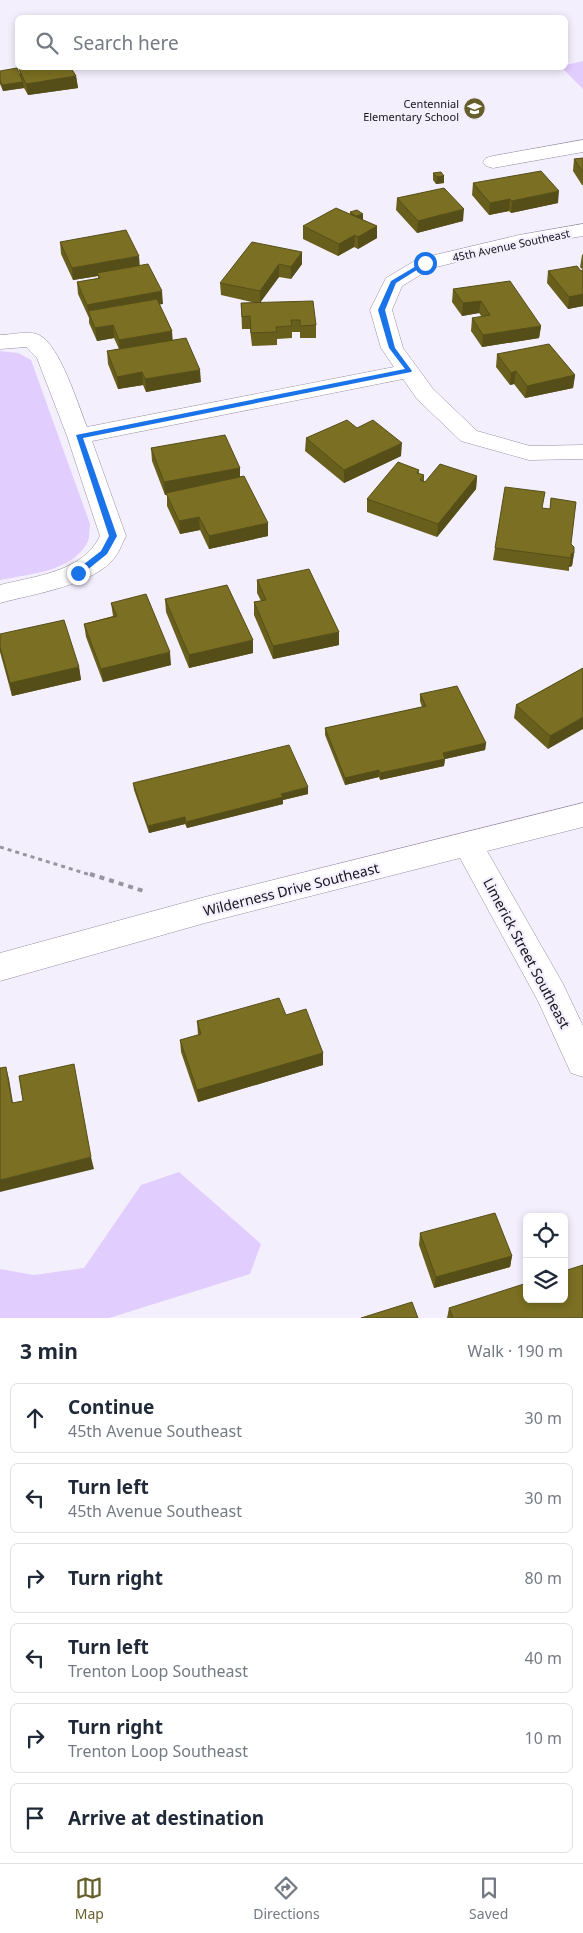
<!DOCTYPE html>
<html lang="en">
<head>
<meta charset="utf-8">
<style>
	:root { --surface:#fff; --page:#f6f6f7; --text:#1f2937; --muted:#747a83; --line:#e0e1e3; --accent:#665f2b }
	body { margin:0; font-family:"Noto Sans",sans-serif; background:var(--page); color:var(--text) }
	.controls { position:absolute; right:15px; bottom:15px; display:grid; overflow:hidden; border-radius:8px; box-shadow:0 2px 8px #0003 }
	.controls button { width:45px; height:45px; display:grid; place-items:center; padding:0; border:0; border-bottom:1px solid var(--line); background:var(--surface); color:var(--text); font:25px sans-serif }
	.stop { position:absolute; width:15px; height:15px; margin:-11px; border:4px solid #1a73e8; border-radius:50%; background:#fff }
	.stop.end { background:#1a73e8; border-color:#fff; box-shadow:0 1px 5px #0008 }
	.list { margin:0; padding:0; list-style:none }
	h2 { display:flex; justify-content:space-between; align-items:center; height:65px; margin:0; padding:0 20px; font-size:21px }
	h2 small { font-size:16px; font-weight:400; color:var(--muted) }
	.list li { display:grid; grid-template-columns:32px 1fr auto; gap:15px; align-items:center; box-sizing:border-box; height:70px; margin:0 10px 10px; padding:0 10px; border:1px solid var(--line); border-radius:8px }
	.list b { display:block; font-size:19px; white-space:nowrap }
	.list p { margin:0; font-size:16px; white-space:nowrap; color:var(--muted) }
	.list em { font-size:16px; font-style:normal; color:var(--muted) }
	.icon { flex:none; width:28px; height:28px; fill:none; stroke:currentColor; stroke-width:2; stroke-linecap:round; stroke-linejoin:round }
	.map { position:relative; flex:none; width:583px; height:1318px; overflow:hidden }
	.search { position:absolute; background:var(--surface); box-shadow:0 2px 8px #0003; left:15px; right:15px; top:15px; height:55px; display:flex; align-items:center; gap:12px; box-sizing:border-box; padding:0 18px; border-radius:8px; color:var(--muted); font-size:19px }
	.sheet { height:545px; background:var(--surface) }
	nav { display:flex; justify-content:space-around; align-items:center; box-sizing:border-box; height:70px; border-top:1px solid var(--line); background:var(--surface); font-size:14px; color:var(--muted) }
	nav a { display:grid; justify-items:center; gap:2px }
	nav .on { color:var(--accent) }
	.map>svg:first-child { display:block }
</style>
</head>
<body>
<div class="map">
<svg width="583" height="1318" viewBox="0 0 583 1318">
	<rect width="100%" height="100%" fill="#f4effd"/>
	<!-- green -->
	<g fill="#e1cdfe">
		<polygon points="583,61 583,89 562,68 566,68 566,65"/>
		<path d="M0 351 18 353 31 360 90 524C89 530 90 539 87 543 71 572 29 574 0 580Z"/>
		<polygon points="179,1172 261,1244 250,1274 109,1318 0,1318 0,1269 34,1275 84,1268 141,1185"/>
	</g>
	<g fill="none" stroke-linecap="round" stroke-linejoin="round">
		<defs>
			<g id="minor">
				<polygon points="583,140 583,152 493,168 486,166 483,162 486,158 493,156"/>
				<path d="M583 224V236L519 247 432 268 402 286 392 310 403 348 433 389 477 431 530 446 583 445V459L529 460 461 441 417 399 403 379 92 441 126 536C122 543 120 551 115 557 95 585 33 594 0 603V585C35 576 83 572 100 536L67 436 37 358 26 347 0 349V335C11 335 29 330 39 335 60 345 78 405 87 427L394 367 381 348 370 310 386 278 418 259 519 235Z"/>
				<polygon points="583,803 583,827 487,851 563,984 583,1026 583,1077 571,1073 538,1001 460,858 205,923 0,981 0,953 205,897"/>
			</g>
		</defs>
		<!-- minor casing -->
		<use href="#minor" stroke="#968da2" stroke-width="1"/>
		<!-- path-far1 -->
		<polyline stroke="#9995a0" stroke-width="3" stroke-dasharray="4 4" stroke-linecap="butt" points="0,847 94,876"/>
		<!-- path -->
		<polyline stroke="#9995a0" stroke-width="4" stroke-dasharray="5 5" stroke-linecap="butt" points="90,874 147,892"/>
		<!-- minor -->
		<use href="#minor" fill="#fff" fill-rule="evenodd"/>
	</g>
	<!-- wall -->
	<g fill="#695f1d">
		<polygon points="19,69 76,76 78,88 28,95 24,88 3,91 0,84 0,71 20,74"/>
		<polygon points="583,158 583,185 582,185 573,171 574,159"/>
		<polygon points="433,173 444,176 444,183 436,184 433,180"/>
		<polygon points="473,183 558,203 511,213 509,211 489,215 472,195"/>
		<polygon points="397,198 463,221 417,233 396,210"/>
		<polygon points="350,212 363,214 363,220 377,226 377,238 358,249 354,247 338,256 303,239 303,226 350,214"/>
		<polygon points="60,242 140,266 163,304 159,304 172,331 172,340 201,382 146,392 143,385 118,389 108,364 107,351 119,349 114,338 97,341 89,323 89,318 78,294 77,282 98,279 98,276 73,280 61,254"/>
		<polygon points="302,252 302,264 291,279 279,277 260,302 316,325 316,338 300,338 300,332 292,332 292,338 277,339 277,345 252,346 250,329 242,329 241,303 256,303 221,295 220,283"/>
		<polygon points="583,254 583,306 568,309 547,283 548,271 583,270 580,267 582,255"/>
		<polygon points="453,289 541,326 539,338 482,347 471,331 472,318 482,317 479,313 462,316 452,302"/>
		<polygon points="497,354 575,375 573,388 525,398 514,384 510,385 496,367"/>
		<polygon points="357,428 401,456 344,483 305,451 306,438"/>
		<polygon points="151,448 240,468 240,477 268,536 209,549 200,530 180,534 167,506 167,495 165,495 152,461"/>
		<polygon points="419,470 419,474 424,475 424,481 425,482 477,476 476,489 437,537 367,512 367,499"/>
		<polygon points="551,498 571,544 574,553 572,566 569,567 569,571 493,560 495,548 542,508 550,509"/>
		<polygon points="257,580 339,645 273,659 254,615 254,602 261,601 257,593"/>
		<polygon points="165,599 253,653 189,668 166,612"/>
		<polygon points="111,603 171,665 103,682 86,637 84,624 113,616"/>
		<polygon points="0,634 79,667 81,680 12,696 0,652"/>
		<polygon points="583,668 548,749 514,718 516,705"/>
		<polygon points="420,694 486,743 485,750 445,759 444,766 380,780 379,777 345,785 325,735 325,728 422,707 420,701"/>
		<polygon points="133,783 308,794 283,800 283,804 187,828 185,824 149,833 134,790"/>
		<polygon points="286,1015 323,1053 323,1065 198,1102 181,1052 180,1040 198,1035 197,1021"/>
		<polygon points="420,1233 512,1256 510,1267 434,1288 419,1245"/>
		<polygon points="449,1308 583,1318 447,1318"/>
	</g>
	<!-- shaded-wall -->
	<g fill="#554e18">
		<polygon points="76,76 78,88 28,95 26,84"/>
		<polygon points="23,82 24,88 3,91 2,85"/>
		<polygon points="444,176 444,183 436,184 437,177"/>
		<polygon points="559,191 558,203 511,213 512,201"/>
		<polygon points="510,199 509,211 489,215 490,203"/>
		<polygon points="464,209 463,221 417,233 418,221"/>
		<polygon points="363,214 363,220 356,222 356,216"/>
		<polygon points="377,226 377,238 358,249 358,237"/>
		<polygon points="355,235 354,247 338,256 339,244"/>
		<polygon points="302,252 302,264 291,279 291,267"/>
		<polygon points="139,256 140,268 97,273 98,276 73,280 72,268"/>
		<polygon points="279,264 279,277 260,303 260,291"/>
		<polygon points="162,291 163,304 91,317 88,311 89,318 87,305"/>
		<polygon points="583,294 583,306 568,309 569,297"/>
		<polygon points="481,301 479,313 462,316 463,303"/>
		<polygon points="113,325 114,338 97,341 95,328"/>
		<polygon points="541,326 539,338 482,347 483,335"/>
		<polygon points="172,331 173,344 120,353 119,340"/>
		<polygon points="200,370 201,382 146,392 145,379"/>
		<polygon points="516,371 514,384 510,385 511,373"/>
		<polygon points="142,372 143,385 118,389 117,377"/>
		<polygon points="575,375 573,388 525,398 527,386"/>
		<polygon points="402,443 401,456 344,483 344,470"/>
		<polygon points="240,468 240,481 166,493 167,495 165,495 164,482"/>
		<polygon points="477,476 476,489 437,537 438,524"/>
		<polygon points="199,517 200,530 180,534 179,521"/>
		<polygon points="268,523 268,536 209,549 209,536"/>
		<polygon points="574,553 572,566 569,567 571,554"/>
		<polygon points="339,632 339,645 273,659 273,646"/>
		<polygon points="253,640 253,653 189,668 189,655"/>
		<polygon points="170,652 171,665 103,682 101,669"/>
		<polygon points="79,667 81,680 12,696 10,683"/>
		<polygon points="583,717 583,729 548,749 550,736"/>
		<polygon points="486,743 485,750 445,759 444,766 380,780 380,773 443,753"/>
		<polygon points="379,770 379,777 345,785 345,778"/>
		<polygon points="308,787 308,794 283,800 283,804 187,828 186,822 281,794"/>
		<polygon points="185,817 185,824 149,833 148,826"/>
		<polygon points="323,1053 323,1065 198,1102 197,1090"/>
		<polygon points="6,1067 9,1079 15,1115 12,1103"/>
		<polygon points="91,1157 94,1169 0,1192 0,1180"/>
		<polygon points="512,1256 510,1267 434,1288 436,1277"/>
	</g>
	<!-- building -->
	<g fill="#7a6f22" stroke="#554e18">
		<polygon points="17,68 23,82 2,85 0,80 0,71"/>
		<polygon points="27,68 71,68 76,76 26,84 19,69"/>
		<polygon points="583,158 583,172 574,159"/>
		<polygon points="541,171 559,191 512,201 510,199 490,203 473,183"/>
		<polygon points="441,172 444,176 437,177 433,173"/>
		<polygon points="444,188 464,209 418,221 397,198"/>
		<polygon points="336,208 377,226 358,237 355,235 339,244 303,226"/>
		<polygon points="357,210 363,214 356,216 350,212"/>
		<polygon points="126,230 139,256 72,268 60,242"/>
		<polygon points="252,242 302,252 291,267 279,264 260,291 220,283"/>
		<polygon points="148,264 162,291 87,305 77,282 100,278 97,273"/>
		<polygon points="577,266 581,271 583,270 583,294 569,297 548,271"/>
		<polygon points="510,281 541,326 483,335 472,318 490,315 481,301 463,303 453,289"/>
		<polygon points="157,299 172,331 119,340 113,325 95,328 88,311"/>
		<polygon points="313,301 316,325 300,326 300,320 291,320 292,326 276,327 277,332 251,333 250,316 242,317 241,303"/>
		<polygon points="186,338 200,370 145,379 142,372 117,377 107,351"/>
		<polygon points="549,344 575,375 527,386 516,371 511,373 497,354"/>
		<polygon points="347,420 357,428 373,420 402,443 344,470 306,438"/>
		<polygon points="225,435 240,468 164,482 151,448"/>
		<polygon points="398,462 419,470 417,473 424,475 420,480 425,482 440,464 477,476 438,524 367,499"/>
		<polygon points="244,476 268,523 209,536 199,517 179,521 166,493"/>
		<polygon points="505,487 545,492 542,508 550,509 551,498 576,502 571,544 574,547 574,553 571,554 571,558 495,548"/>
		<polygon points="309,569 339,632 273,646 254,602 266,600 257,580"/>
		<polygon points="227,585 253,640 189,655 165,599"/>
		<polygon points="146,594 170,652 101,669 84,624 117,616 111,603"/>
		<polygon points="64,620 79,667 10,683 0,647 0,634"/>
		<polygon points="583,668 583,717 550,736 516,705"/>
		<polygon points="457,686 486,743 443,753 445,759 380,773 379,770 345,778 325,728 426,706 420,694"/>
		<polygon points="289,745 308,787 281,794 283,797 186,822 185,817 148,826 133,783"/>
		<polygon points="279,998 286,1015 306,1009 323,1053 197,1090 180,1040 201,1034 197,1021"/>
		<polygon points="74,1064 91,1157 0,1180 0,1068 6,1067 12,1103 23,1101 19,1076"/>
		<polygon points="495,1213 512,1256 436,1277 420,1233"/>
		<polygon points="583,1265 583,1318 453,1318 449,1308 527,1283 527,1299 564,1299 564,1271"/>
		<polygon points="412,1302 418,1318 361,1318"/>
	</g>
	<!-- route -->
	<polygon fill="#1a73e8" points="423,262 428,263 396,283 385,310 395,348 412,371 411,372 83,438 117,536 107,554 81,575 75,575 75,571 101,551 109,536 76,435 405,369 389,348 378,310 391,281"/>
	<!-- icons -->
	<defs>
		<symbol id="school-disc" viewBox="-11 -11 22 22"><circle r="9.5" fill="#665f2b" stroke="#f4effd"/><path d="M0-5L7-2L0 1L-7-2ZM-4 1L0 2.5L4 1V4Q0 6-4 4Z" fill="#fff"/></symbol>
	</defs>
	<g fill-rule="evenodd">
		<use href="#school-disc" x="462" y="96" width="25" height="25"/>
	</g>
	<g text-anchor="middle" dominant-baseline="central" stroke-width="4.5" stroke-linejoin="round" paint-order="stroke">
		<!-- far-poi labels -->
		<g font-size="11" fill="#16131a" stroke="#f4effd" text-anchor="end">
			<text x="459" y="103">Centennial<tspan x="459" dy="13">Elementary School</tspan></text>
		</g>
		<!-- far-street labels -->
		<g font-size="11" fill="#16131a" stroke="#f4effd">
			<text transform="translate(511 245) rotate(-12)">45th Avenue Southeast</text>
		</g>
		<!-- street labels -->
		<g font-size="14" fill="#16131a" stroke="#f4effd">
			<text transform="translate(291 889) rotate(-14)">Wilderness Drive Southeast</text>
			<text transform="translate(527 953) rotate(62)">Limerick Street Southeast</text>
		</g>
	</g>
</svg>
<div class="controls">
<button><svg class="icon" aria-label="locate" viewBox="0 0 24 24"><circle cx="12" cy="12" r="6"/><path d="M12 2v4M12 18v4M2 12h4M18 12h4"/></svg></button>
<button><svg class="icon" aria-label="layers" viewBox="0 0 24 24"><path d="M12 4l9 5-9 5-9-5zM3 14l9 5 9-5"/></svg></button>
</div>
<div class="stop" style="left:425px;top:263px"></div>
<div class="stop end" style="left:78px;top:573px"></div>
<div class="search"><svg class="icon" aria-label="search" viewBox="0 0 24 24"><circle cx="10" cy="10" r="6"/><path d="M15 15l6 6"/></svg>Search here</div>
</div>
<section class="sheet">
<h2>3 min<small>Walk · 190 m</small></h2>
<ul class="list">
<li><svg class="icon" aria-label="ahead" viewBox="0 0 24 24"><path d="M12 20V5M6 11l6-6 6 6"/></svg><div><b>Continue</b><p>45th Avenue Southeast</p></div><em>30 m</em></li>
<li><svg class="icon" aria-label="left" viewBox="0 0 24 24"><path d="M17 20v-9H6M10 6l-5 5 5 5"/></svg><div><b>Turn left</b><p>45th Avenue Southeast</p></div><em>30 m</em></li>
<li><svg class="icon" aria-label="right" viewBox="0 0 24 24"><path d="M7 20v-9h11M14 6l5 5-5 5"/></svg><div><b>Turn right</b></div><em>80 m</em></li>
<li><svg class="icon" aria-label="left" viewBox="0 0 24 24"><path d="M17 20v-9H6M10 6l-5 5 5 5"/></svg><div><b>Turn left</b><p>Trenton Loop Southeast</p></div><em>40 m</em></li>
<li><svg class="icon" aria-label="right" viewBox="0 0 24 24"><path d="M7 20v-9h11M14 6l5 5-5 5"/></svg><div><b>Turn right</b><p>Trenton Loop Southeast</p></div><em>10 m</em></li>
<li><svg class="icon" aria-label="arrive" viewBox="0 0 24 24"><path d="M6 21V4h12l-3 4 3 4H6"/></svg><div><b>Arrive at destination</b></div></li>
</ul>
</section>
<nav>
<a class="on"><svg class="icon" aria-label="map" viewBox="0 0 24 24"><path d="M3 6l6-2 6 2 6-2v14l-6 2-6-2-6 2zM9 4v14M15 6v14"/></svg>Map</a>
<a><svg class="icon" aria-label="directions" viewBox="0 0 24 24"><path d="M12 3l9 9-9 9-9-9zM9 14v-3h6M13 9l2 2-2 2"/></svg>Directions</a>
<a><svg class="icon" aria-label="saved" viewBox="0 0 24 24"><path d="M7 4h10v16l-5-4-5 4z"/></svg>Saved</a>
</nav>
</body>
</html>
